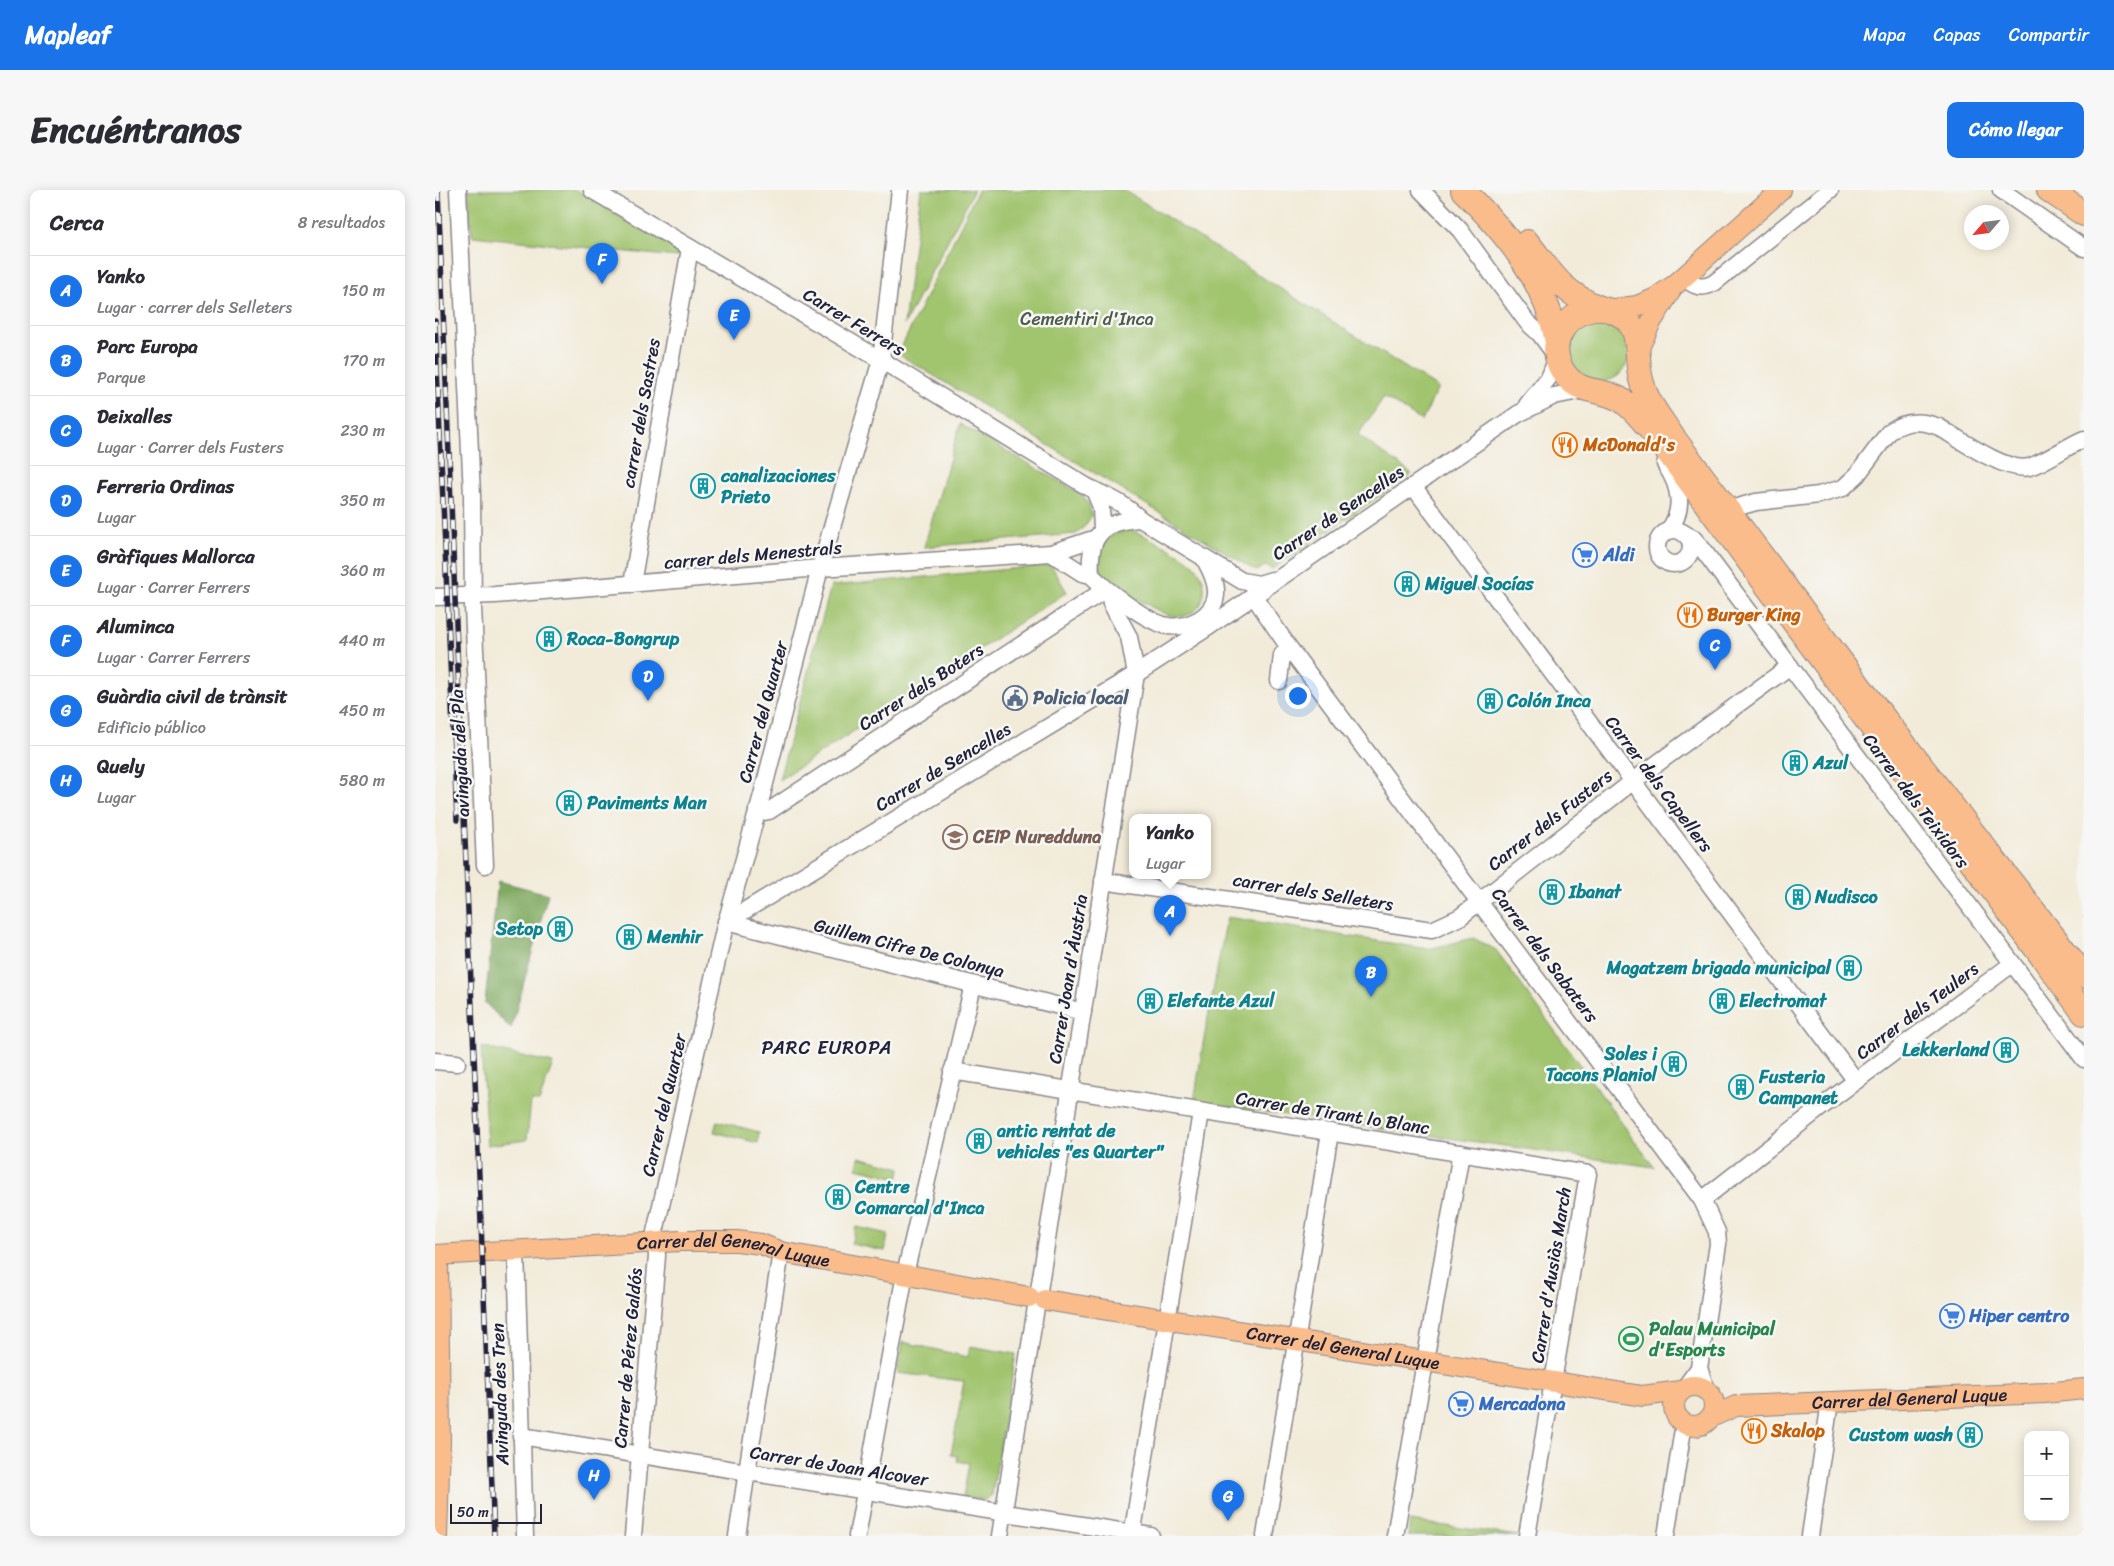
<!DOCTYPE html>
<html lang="es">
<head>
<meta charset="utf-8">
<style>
	:root { --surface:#fff; --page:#f7f7f7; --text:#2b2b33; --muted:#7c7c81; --line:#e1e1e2; --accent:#1a73e8 }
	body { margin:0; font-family:Sriracha,sans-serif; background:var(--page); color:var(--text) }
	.controls { position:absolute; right:15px; bottom:15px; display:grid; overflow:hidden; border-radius:10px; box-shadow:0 2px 12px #0003 }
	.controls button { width:45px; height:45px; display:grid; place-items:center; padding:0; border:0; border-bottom:1px solid var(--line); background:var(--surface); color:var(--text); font:25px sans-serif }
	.compass { position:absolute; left:1529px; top:15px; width:45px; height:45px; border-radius:50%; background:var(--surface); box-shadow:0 2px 12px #0003; rotate:242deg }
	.scale { position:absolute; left:15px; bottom:12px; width:92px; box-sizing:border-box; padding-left:5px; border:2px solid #22223b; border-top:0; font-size:14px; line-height:18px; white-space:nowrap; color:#22223b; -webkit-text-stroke:4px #f6f6f2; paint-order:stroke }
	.you { position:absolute; left:862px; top:505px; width:18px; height:18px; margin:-12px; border:4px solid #fff; border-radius:50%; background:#1a73e8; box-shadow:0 0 0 8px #1a73e833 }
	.badge { display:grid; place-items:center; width:32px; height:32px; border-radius:50%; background:var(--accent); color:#fff; font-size:16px; font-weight:700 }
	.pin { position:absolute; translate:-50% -41px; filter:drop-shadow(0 1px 2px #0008) }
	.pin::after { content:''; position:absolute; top:26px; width:18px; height:15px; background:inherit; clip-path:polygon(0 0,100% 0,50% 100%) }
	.popup { position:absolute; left:694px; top:624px; width:82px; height:65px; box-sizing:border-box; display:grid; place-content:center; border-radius:10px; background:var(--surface); filter:drop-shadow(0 1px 4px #0005); font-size:16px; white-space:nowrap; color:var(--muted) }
	.popup b { font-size:19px; color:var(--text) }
	.popup::after { content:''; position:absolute; left:50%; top:100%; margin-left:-10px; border:10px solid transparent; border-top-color:var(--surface) }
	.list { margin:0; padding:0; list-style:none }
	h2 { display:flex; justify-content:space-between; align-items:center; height:65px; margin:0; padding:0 20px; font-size:21px }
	h2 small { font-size:16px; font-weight:400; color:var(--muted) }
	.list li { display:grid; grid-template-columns:32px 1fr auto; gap:15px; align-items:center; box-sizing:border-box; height:70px; padding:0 20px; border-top:1px solid var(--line) }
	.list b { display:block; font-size:19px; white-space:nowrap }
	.list p { margin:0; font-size:16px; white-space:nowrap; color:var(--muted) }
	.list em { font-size:16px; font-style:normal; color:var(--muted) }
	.map { position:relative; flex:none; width:1649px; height:1346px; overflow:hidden; border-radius:10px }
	header { display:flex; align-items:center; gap:30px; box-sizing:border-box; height:70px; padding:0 25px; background:var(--accent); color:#fff }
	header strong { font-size:24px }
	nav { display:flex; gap:28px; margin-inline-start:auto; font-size:18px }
	.intro { display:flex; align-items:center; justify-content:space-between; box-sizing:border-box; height:120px; padding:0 30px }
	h1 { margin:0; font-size:35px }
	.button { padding:12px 22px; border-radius:10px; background:var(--accent); color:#fff; font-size:18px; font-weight:700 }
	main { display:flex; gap:30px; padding:0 30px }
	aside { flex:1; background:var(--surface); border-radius:10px; box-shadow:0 2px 12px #0003 }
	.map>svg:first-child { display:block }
</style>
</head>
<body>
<header>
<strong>Mapleaf</strong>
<nav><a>Mapa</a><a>Capas</a><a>Compartir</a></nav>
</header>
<div class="intro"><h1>Encuéntranos</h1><a class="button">Cómo llegar</a></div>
<main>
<aside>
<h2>Cerca<small>8 resultados</small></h2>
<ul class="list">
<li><span class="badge">A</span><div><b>Yanko</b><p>Lugar · carrer dels Selleters</p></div><em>150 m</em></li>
<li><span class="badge">B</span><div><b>Parc Europa</b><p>Parque</p></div><em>170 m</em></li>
<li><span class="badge">C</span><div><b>Deixalles</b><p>Lugar · Carrer dels Fusters</p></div><em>230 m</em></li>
<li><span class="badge">D</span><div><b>Ferreria Ordinas</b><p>Lugar</p></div><em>350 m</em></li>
<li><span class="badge">E</span><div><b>Gràfiques Mallorca</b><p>Lugar · Carrer Ferrers</p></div><em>360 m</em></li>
<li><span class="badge">F</span><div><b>Aluminca</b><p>Lugar · Carrer Ferrers</p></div><em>440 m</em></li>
<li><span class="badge">G</span><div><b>Guàrdia civil de trànsit</b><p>Edificio público</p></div><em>450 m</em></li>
<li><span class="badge">H</span><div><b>Quely</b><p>Lugar</p></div><em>580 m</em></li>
</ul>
</aside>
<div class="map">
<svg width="1649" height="1346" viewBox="0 0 1649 1346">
	<rect width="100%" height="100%" fill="#f6f6f2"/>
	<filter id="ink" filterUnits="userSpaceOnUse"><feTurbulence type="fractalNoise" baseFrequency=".02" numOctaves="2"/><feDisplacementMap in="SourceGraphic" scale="10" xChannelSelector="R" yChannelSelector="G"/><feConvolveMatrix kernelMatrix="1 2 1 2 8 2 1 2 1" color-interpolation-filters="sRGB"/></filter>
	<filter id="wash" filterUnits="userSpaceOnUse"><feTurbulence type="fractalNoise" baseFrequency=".0096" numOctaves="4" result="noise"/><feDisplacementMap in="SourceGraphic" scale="20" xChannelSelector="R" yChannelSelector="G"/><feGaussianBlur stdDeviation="1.12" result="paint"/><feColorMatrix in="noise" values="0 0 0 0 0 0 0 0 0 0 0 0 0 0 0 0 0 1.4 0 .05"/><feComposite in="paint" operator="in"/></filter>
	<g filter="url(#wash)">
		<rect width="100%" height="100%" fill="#f2ebd9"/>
		<!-- green -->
		<g fill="#a1c46e" stroke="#627354">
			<polygon points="33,0 142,0 243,60 242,67 37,46"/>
			<polygon points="486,0 539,0 469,135"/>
			<polygon points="543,0 689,0 1003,198 987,231 949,207 923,245 977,284 837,379 830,376 821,381 463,164"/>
			<path d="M1171 129 1189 142C1190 150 1195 165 1192 173 1182 201 1142 195 1132 169 1130 163 1133 152 1134 146L1150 131Z"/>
			<polygon points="525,234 646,304 653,313 657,325 650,336 641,344 489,357"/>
			<path d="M696 340C710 345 747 364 758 374 773 387 774 415 755 424 748 428 739 426 732 425 716 417 675 396 667 382 663 377 664 366 667 360 673 344 680 342 696 340Z"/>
			<polygon points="616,375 632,402 344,590 396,396"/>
			<polygon points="792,727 993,759 1038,748 1061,760 1219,977 759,912 768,854"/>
			<polygon points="46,857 118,873 104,912 96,911 92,950 52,955"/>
			<polygon points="282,931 324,942 323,953 279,942"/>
			<polygon points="424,967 466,978 463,988 422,978"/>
			<polygon points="421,1037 453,1044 450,1061 416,1054"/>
			<polygon points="468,1152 533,1167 535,1156 581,1164 557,1305 550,1310 528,1307 534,1273 522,1271 523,1266 516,1265 529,1191 462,1183"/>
			<polygon points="975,1331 1084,1346 973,1346"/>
		</g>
		<!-- forest -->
		<polygon fill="#80aa61" stroke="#51664e" points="63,691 113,704 76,839 50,813"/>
	</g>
	<g filter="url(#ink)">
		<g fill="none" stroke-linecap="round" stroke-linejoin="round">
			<defs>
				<g id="minor">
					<polyline points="23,0 37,305 38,417 50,675"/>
					<path d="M157 0 446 170 651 296C672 307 687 311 705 329L807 391 824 394 837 390"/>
					<polyline points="986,0 1025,40 1092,132 1105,144 1122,167 1115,186 1092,215"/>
					<polyline points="1566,0 1649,58"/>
					<path d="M1248 86C1258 96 1266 100 1279 93L1395 0"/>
					<path d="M1230 274C1245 296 1251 320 1232 342"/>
					<polyline points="978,296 1421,891"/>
					<polyline points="659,300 666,317 667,339"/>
					<path d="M1292 320 1321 312 1384 305 1408 298 1422 285 1454 242C1470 230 1486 230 1504 237 1524 249 1572 283 1594 277 1613 271 1630 257 1649 249"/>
					<path d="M705 329C666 331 653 347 656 385 671 400 713 433 733 436 744 438 753 435 763 430 789 414 783 393 770 370"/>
					<circle cx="1239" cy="357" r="17"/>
					<polyline points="1248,343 1258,348 1265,356 1649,869"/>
					<polyline points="616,363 647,383 656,385"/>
					<polyline points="197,394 255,58"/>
					<polyline points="818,405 855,459 1267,1010 1282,1042 1283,1054 1264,1178 1250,1197"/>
					<polyline points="0,407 60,405 385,378 616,363 661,348"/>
					<polyline points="844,491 847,465 855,459"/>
					<polyline points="322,620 329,622 334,621 671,399"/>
					<polyline points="668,691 997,740 1025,727 1197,592 1355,476"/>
					<polyline points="291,732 701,484 775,436 1083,224 1119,206 1154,199"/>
					<polyline points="291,732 648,822"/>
					<polyline points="0,871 22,873"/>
					<polyline points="517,881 1153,984 1092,1346"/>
					<polyline points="1267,1010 1398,908 1577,774"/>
					<polyline points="81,1061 90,1346"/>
					<polyline points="604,1100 701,484 694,447 676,413 674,402"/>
					<polyline points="1264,1178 1271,1199"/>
					<polyline points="86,1246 716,1346"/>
					<polyline points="198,1346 222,1066 220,1042 289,740 327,605 385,378 446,170 465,0"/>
					<polyline points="302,1346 346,1062"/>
					<polyline points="422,1346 470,1084 538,795"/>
					<polyline points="565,1346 601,1117"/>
					<polyline points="697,1346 766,922"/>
					<polyline points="830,1346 895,942"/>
					<polyline points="960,1346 1026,963"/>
					<polyline points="1231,1346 1249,1233"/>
					<polyline points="1375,1346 1395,1212"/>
				</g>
				<g id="major">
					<polyline points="1172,120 1202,116 1219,109 1241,94 1346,0"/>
					<polyline points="1203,160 1215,134 1235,102"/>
					<path id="s1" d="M0 1065 245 1051H302L326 1054 346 1062 594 1107"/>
					<path id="s2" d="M610 1110 1207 1206 1246 1201"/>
					<circle cx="1259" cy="1216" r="20"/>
					<path id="s3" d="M1276 1227 1301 1216 1610 1203 1649 1199"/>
					<polyline points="2,1346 5,1251 3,1065"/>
				</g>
				<g id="highway">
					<path d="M1028 0C1071 43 1111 90 1122 152"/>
					<polyline points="1614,0 1649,24"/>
					<path d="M1092 52C1117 83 1126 103 1165 118"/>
					<path d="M1649 786 1431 505 1237 246C1227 230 1212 213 1207 193 1198 167 1212 133 1177 121 1168 118 1160 118 1151 121 1139 125 1129 134 1124 146 1116 165 1127 189 1146 197 1161 203 1176 202 1189 212 1204 223 1215 240 1227 254L1649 823"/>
				</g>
			</defs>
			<!-- minor casing -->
			<use href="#minor" stroke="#8a868a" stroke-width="19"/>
			<!-- major casing -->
			<use href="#major" stroke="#8a868a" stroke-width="22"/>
			<!-- highway casing -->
			<use href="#highway" stroke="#8a868a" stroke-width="26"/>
			<!-- minor -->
			<use href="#minor" stroke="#fff" stroke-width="16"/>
			<!-- major -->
			<use href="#major" stroke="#f9bc8a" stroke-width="20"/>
			<!-- highway -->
			<use href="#highway" stroke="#f9bc8a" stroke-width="24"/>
			<defs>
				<g id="rail">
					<polyline points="3,0 59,1346"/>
					<polyline points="0,131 22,630"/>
				</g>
			</defs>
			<!-- rail casing -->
			<use href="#rail" stroke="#22223b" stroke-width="5.5"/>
			<!-- rail -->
			<use href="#rail" stroke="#f6f6f2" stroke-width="4" stroke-dasharray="11" stroke-linecap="butt"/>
		</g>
	</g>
	<!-- icons -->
	<defs>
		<symbol id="restaurant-ring" viewBox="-11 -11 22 22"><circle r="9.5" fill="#f6f6f2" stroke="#e8710a" stroke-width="1.5"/><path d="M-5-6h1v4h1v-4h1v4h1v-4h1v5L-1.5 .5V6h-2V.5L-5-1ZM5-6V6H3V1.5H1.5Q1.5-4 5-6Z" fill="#e8710a"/></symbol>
		<symbol id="building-ring" viewBox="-11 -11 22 22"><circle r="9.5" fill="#f6f6f2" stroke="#0f9aa8" stroke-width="1.5"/><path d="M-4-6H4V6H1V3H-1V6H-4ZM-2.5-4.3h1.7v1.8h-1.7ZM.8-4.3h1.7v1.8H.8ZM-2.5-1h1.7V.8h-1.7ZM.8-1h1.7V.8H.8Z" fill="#0f9aa8"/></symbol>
		<symbol id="supermarket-ring" viewBox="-11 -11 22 22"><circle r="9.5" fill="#f6f6f2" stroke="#3f7fe0" stroke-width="1.5"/><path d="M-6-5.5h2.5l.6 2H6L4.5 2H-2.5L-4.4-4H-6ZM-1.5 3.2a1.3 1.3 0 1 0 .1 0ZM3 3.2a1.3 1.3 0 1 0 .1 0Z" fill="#3f7fe0"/></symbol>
		<symbol id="civic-ring" viewBox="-11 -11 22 22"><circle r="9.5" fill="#f6f6f2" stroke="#5c6f8a" stroke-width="1.5"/><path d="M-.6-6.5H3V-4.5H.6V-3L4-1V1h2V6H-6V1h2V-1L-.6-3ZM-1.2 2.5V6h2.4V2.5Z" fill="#5c6f8a"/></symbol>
		<symbol id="school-ring" viewBox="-11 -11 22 22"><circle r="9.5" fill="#f6f6f2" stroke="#8d6e63" stroke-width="1.5"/><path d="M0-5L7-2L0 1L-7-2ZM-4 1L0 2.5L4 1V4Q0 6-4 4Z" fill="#8d6e63"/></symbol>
		<symbol id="stadium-ring" viewBox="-11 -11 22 22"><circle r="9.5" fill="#f6f6f2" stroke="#2e9e5b" stroke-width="1.5"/><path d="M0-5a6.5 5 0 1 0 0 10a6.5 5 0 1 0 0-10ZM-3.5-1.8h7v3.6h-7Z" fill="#2e9e5b"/></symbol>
	</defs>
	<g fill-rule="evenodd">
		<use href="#restaurant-ring" x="1116" y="241" width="28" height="28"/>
		<use href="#building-ring" x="254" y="282" width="28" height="28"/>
		<use href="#supermarket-ring" x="1136" y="351" width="28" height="28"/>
		<use href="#building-ring" x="958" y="380" width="28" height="28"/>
		<use href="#restaurant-ring" x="1241" y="411" width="28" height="28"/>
		<use href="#building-ring" x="100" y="435" width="28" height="28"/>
		<use href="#civic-ring" x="566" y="494" width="28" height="28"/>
		<use href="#building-ring" x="1041" y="497" width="28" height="28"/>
		<use href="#building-ring" x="1346" y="559" width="28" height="28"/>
		<use href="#building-ring" x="120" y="599" width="28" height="28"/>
		<use href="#school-ring" x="506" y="633" width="28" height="28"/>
		<use href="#building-ring" x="1103" y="688" width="28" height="28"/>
		<use href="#building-ring" x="1349" y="693" width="28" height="28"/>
		<use href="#building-ring" x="111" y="725" width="28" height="28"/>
		<use href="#building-ring" x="180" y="733" width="28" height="28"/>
		<use href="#building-ring" x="1400" y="764" width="28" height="28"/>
		<use href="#building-ring" x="701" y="797" width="28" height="28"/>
		<use href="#building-ring" x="1273" y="797" width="28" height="28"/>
		<use href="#building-ring" x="1557" y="846" width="28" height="28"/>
		<use href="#building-ring" x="1225" y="860" width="28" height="28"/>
		<use href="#building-ring" x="1292" y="883" width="28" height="28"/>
		<use href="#building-ring" x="530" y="937" width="28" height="28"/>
		<use href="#building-ring" x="389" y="993" width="28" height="28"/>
		<use href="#supermarket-ring" x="1503" y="1112" width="28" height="28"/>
		<use href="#stadium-ring" x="1182" y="1135" width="28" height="28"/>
		<use href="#supermarket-ring" x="1012" y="1200" width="28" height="28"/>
		<use href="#restaurant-ring" x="1305" y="1227" width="28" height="28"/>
		<use href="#building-ring" x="1521" y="1231" width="28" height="28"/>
	</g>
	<g text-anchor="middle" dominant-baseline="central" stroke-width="5" stroke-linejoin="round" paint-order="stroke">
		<!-- park labels -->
		<g font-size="18" fill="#4e5b4d" stroke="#f6f6f2">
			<text x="652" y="129">Cementiri d'Inca</text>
		</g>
		<!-- street labels -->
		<g font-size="18" fill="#22223b" stroke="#f6f6f2">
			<text transform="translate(419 132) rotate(31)">Carrer Ferrers</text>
			<text transform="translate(206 223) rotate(-80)">carrer dels Sastres</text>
			<text transform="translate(903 323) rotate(-34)">Carrer de Sencelles</text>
			<text transform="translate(318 365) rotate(-5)">carrer dels Menestrals</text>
			<text transform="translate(486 497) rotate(-33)">Carrer dels Boters</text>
			<text transform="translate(328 522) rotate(-75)">Carrer del Quarter</text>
			<text transform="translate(25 563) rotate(-93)">avinguda del Pla</text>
			<text transform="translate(508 577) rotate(-31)">Carrer de Sencelles</text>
			<text transform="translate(1224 594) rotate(53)">Carrer dels Capellers</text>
			<text transform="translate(1481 611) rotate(53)">Carrer dels Teixidors</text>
			<text transform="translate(1115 630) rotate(-38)">Carrer dels Fusters</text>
			<text transform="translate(878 702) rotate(9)">carrer dels Selleters</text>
			<text transform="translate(474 758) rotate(14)">Guillem Cifre De Colonya</text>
			<text transform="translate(1110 765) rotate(53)">Carrer dels Sabaters</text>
			<text transform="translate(633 789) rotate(-81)">Carrer Joan d'Àustria</text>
			<text transform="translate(1482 821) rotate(-37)">Carrer dels Teulers</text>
			<text transform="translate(229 915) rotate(-77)">Carrer del Quarter</text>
			<text transform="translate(898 923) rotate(9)">Carrer de Tirant lo Blanc</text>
			<text stroke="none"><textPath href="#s1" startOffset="300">Carrer del General Luque</textPath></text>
			<text transform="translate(1116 1085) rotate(-81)">Carrer d'Ausiàs March</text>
			<text stroke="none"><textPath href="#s2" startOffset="302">Carrer del General Luque</textPath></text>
			<text transform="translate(193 1168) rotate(-85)">Carrer de Pérez Galdós</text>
			<text transform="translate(65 1204) rotate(-92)">Avinguda des Tren</text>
			<text stroke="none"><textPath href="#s3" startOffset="201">Carrer del General Luque</textPath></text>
			<text transform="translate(404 1276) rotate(9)">Carrer de Joan Alcover</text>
		</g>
		<!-- food labels -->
		<g font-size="18" font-weight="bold" fill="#c56008" stroke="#f6f6f2" text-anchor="start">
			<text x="1148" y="255">McDonald's</text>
			<text x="1272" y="425">Burger King</text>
			<text x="1336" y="1241">Skalop</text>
		</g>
		<!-- culture labels -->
		<g font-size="18" font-weight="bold" fill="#0d838f" stroke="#f6f6f2" text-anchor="start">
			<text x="286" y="286">canalizaciones<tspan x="286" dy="21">Prieto</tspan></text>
			<text x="990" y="394">Miguel Socías</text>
			<text x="132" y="449">Roca-Bongrup</text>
			<text x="1072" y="511">Colón Inca</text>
			<text x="1378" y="573">Azul</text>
			<text x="152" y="613">Paviments Man</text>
			<text x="1134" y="702">Ibanat</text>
			<text x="1380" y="707">Nudisco</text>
			<text x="108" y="739" text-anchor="end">Setop</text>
			<text x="212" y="747">Menhir</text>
			<text x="1396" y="778" text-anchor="end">Magatzem brigada municipal</text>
			<text x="732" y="811">Elefante Azul</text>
			<text x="1304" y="811">Electromat</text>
			<text x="1554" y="860" text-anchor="end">Lekkerland</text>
			<text x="1222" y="864" text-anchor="end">Soles i<tspan x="1222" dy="21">Tacons Planiol</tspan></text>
			<text x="1324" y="887">Fusteria<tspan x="1324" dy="21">Campanet</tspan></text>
			<text x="562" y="941">antic rentat de<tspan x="562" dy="21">vehicles "es Quarter"</tspan></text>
			<text x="420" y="997">Centre<tspan x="420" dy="21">Comarcal d'Inca</tspan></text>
			<text x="1518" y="1245" text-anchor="end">Custom wash</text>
		</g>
		<!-- shop labels -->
		<g font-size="18" font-weight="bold" fill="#366cbe" stroke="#f6f6f2" text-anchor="start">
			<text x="1168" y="365">Aldi</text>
			<text x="1534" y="1126">Hiper centro</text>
			<text x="1044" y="1214">Mercadona</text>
		</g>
		<!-- service labels -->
		<g font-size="18" font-weight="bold" fill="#4e5e75" stroke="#f6f6f2" text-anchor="start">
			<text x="598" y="508">Policia local</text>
		</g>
		<!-- education labels -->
		<g font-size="18" font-weight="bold" fill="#785e54" stroke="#f6f6f2" text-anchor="start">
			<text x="538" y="647">CEIP Nuredduna</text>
		</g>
		<!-- leisure labels -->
		<g font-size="18" font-weight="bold" fill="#27864d" stroke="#f6f6f2" text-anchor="start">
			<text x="1214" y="1139">Palau Municipal<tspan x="1214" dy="21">d'Esports</tspan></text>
		</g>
		<!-- neighbourhood labels -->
		<g font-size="19" letter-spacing="1" fill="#22223b" stroke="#f6f6f2">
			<text x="392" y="857">PARC EUROPA</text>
		</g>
	</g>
</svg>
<div class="controls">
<button>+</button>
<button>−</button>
</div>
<svg class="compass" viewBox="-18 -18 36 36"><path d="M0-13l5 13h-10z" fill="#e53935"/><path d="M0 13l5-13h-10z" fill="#7c7c81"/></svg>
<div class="scale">50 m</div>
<div class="you"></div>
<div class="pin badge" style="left:735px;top:746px">A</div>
<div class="popup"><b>Yanko</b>Lugar</div>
<div class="pin badge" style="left:936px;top:807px">B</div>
<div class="pin badge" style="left:1280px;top:480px">C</div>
<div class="pin badge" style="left:213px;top:511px">D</div>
<div class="pin badge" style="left:299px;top:150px">E</div>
<div class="pin badge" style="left:167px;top:94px">F</div>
<div class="pin badge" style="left:793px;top:1331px">G</div>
<div class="pin badge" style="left:159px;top:1310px">H</div>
</div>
</main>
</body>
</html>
